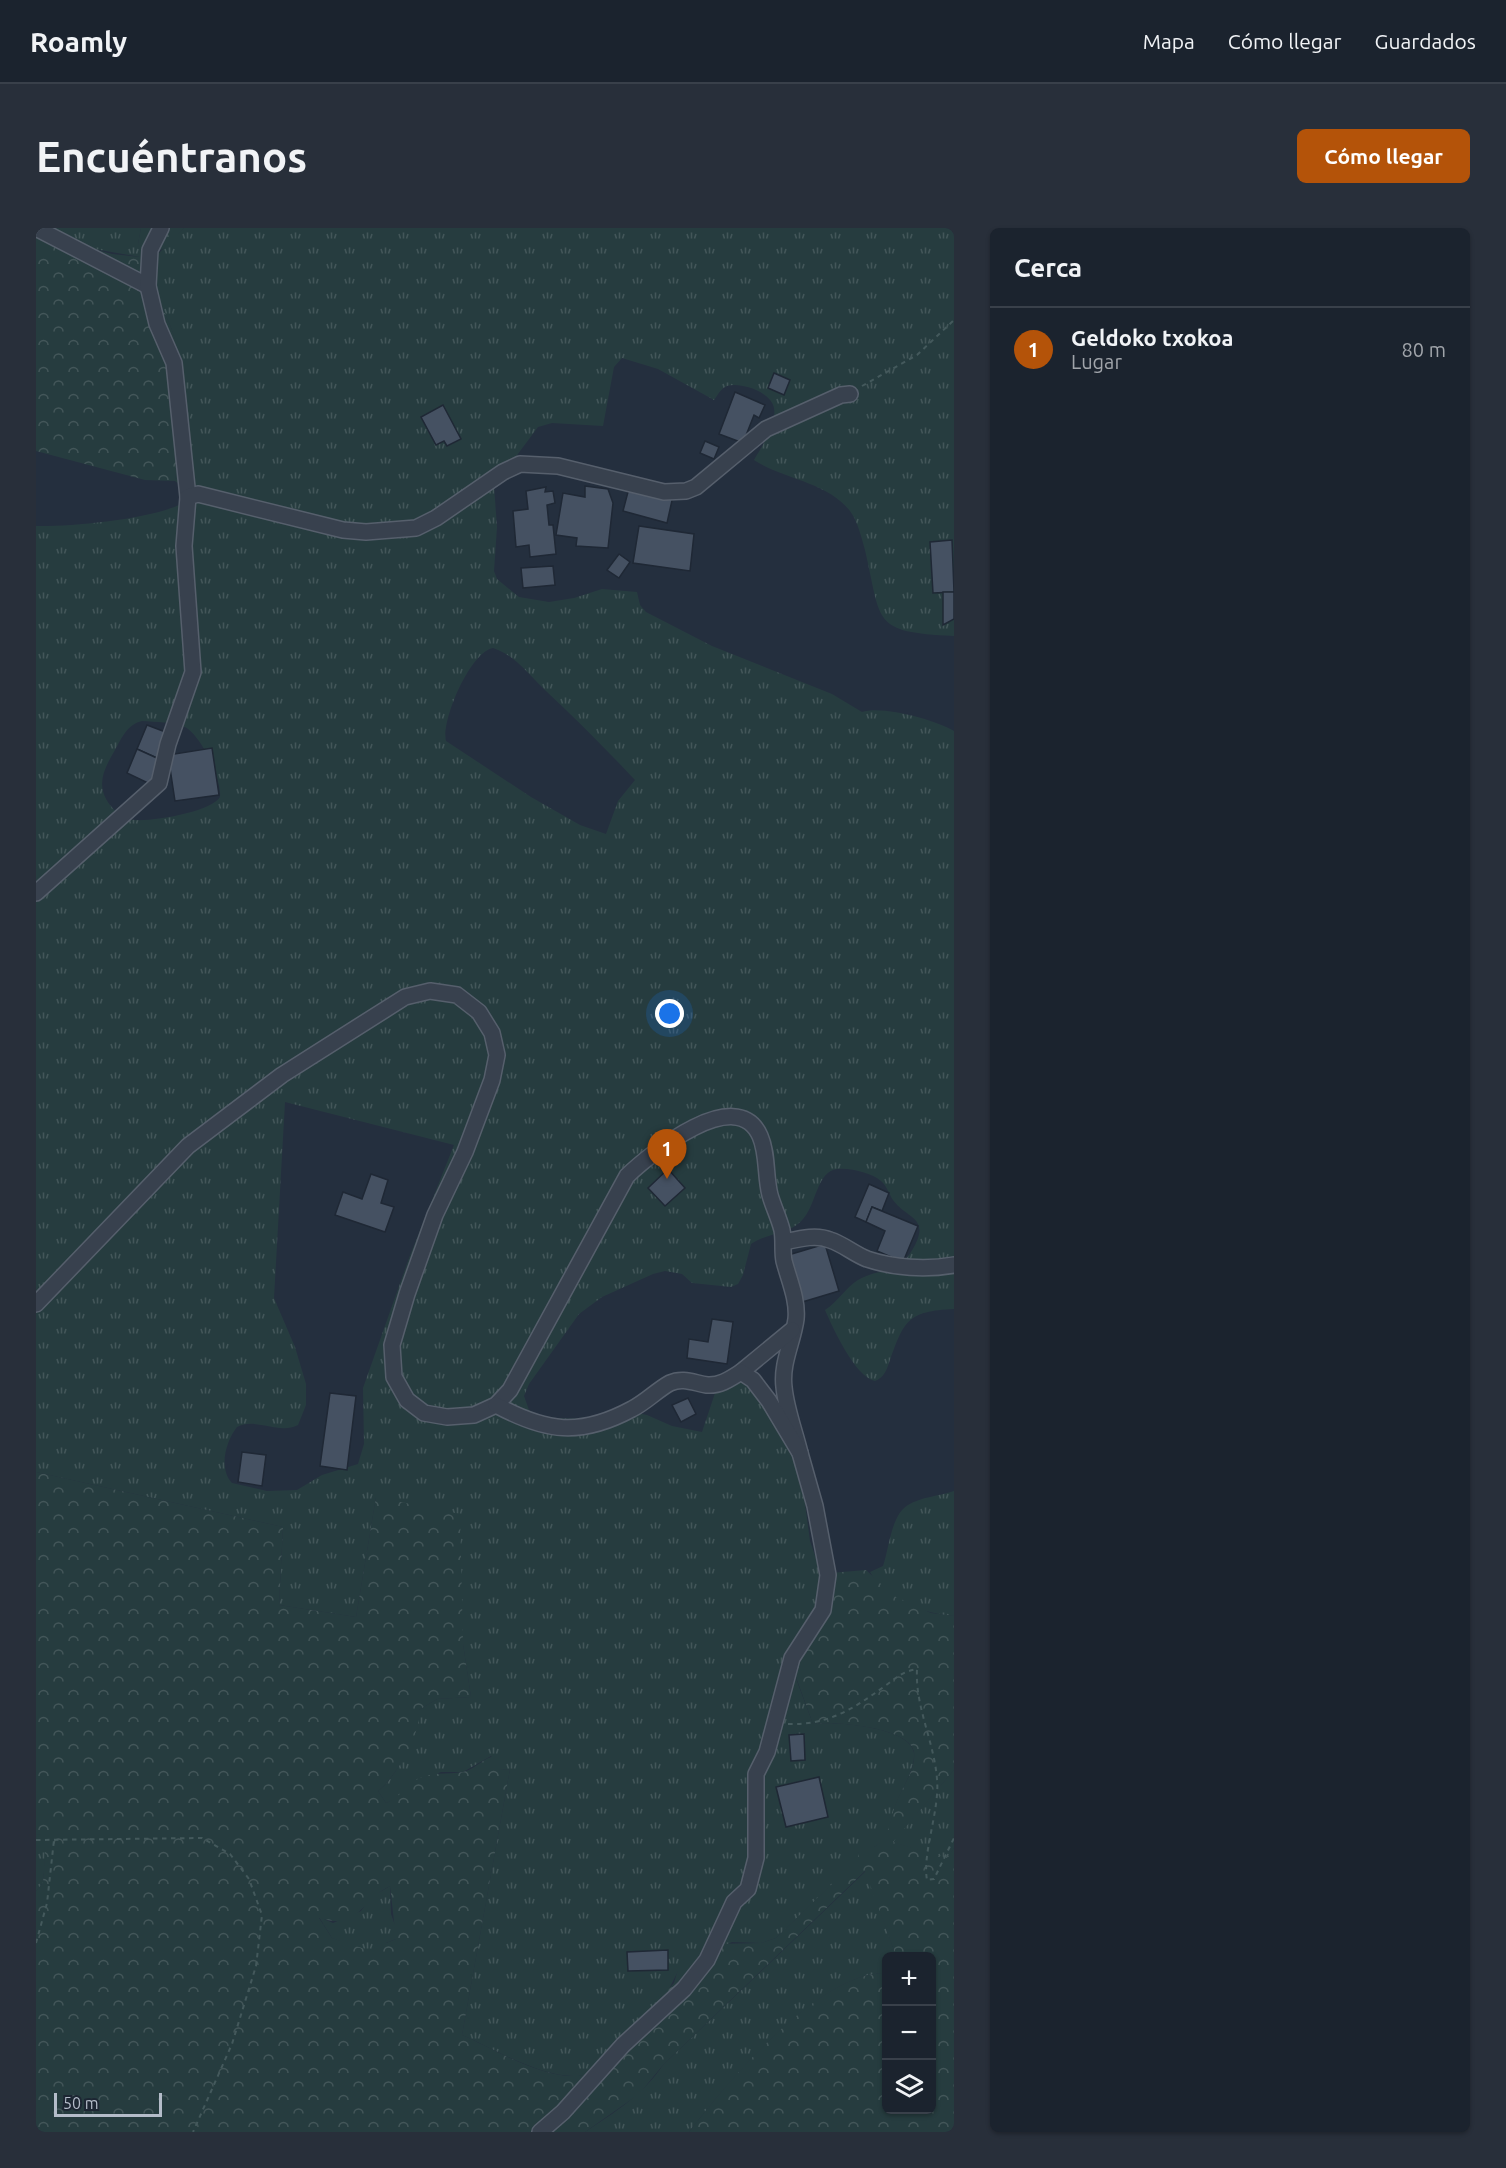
<!DOCTYPE html>
<html lang="es">
<head>
<meta charset="utf-8">
<style>
	:root { --surface:#1b232e; --page:#282f3a; --text:#f1f3f6; --muted:#a0a4aa; --line:#39404a; --accent:#b45309 }
	body { margin:0; font-family:Ubuntu,sans-serif; background:var(--page); color:var(--text) }
	.controls { position:absolute; right:18px; bottom:18px; display:grid; overflow:hidden; border-radius:9px; box-shadow:0 2px 4px #0004 }
	.controls button { width:54px; height:54px; display:grid; place-items:center; padding:0; border:0; border-bottom:2px solid var(--line); background:var(--surface); color:var(--text); font:30px sans-serif }
	.scale { position:absolute; left:18px; bottom:15px; width:108px; box-sizing:border-box; padding-left:6px; border:3px solid #b4bcc9; border-top:0; font-size:16px; line-height:21px; white-space:nowrap; color:#b4bcc9; -webkit-text-stroke:4px #1d2633; paint-order:stroke }
	.you { position:absolute; left:634px; top:786px; width:21px; height:21px; margin:-15px; border:4px solid #fff; border-radius:50%; background:#1a73e8; box-shadow:0 0 0 9px #1a73e833 }
	.badge { display:grid; place-items:center; width:39px; height:39px; border-radius:50%; background:var(--accent); color:#fff; font-size:20px; font-weight:700 }
	.pin { position:absolute; translate:-50% -50px; filter:drop-shadow(0 2px 3px #0008) }
	.pin::after { content:''; position:absolute; top:32px; width:21px; height:18px; background:inherit; clip-path:polygon(0 0,100% 0,50% 100%) }
	.list { margin:0; padding:0; list-style:none }
	h2 { display:flex; justify-content:space-between; align-items:center; height:78px; margin:0; padding:0 24px; font-size:26px }
	h2 small { font-size:20px; font-weight:400; color:var(--muted) }
	.list li { display:grid; grid-template-columns:39px 1fr auto; gap:18px; align-items:center; box-sizing:border-box; height:84px; padding:0 24px; border-top:2px solid var(--line) }
	.list b { display:block; font-size:22px; white-space:nowrap }
	.list p { margin:0; font-size:20px; white-space:nowrap; color:var(--muted) }
	.list em { font-size:20px; font-style:normal; color:var(--muted) }
	.icon { flex:none; width:33px; height:33px; fill:none; stroke:currentColor; stroke-width:2; stroke-linecap:round; stroke-linejoin:round }
	.map { position:relative; flex:none; width:918px; height:1904px; overflow:hidden; border-radius:9px }
	header { display:flex; align-items:center; gap:36px; box-sizing:border-box; height:84px; padding:0 30px; background:var(--surface); border-bottom:2px solid var(--line) }
	header strong { font-size:28px }
	nav { display:flex; gap:33px; margin-inline-start:auto; font-size:21px }
	.intro { display:flex; align-items:center; justify-content:space-between; box-sizing:border-box; height:144px; padding:0 36px }
	h1 { margin:0; font-size:42px }
	.button { padding:15px 27px; border-radius:9px; background:var(--accent); color:#fff; font-size:21px; font-weight:700 }
	main { display:flex; gap:36px; padding:0 36px }
	aside { flex:1; background:var(--surface); border-radius:9px; box-shadow:0 2px 4px #0004 }
	.map>svg:first-child { display:block }
</style>
</head>
<body>
<header>
<strong>Roamly</strong>
<nav><a>Mapa</a><a>Cómo llegar</a><a>Guardados</a></nav>
</header>
<div class="intro"><h1>Encuéntranos</h1><a class="button">Cómo llegar</a></div>
<main>
<div class="map">
<svg width="918" height="1904" viewBox="0 0 918 1904">
	<defs>
		<pattern id="grass-tufts" width="24" height="20" patternUnits="userSpaceOnUse" patternTransform="scale(1.5)"><rect width="24" height="20" fill="#263c3f"/><path d="M3 7l-1-3M5 7V3M7 7l1-3M15 17l-1-3M17 17v-4M19 17l1-3" fill="none" stroke="#435659"/></pattern>
		<pattern id="forest-crowns" width="20" height="18" patternUnits="userSpaceOnUse" patternTransform="scale(1.5)"><rect width="20" height="18" fill="#263c3f"/><path d="M2 6a3 3 0 1 1 6 0M12 15a3 3 0 1 1 6 0" fill="none" stroke="#435659"/></pattern>
	</defs>
	<rect width="100%" height="100%" fill="#242f3e"/>
	<!-- grass -->
	<g fill="url(#grass-tufts)" fill-rule="evenodd">
		<path d="M0 0H105L102 16 123 25 148 0H918V408C835 404 846 395 829 322 825 308 822 294 814 283 792 254 747 251 718 232 726 218 741 197 738 180 735 164 705 154 691 158 684 161 682 167 678 172L622 141 586 130 578 139 567 198 516 195 502 199 458 258 461 299 458 343 461 351 483 369 513 374 538 370 566 361 601 364 604 377 610 384 676 418 796 466 826 484C846 477 900 492 918 503V1081C871 1083 868 1093 853 1135 850 1143 848 1149 839 1153 819 1149 797 1100 789 1082 802 1074 809 1060 822 1052 846 1038 861 1050 878 1019 894 989 871 991 857 972 853 966 851 958 845 953 836 945 810 938 797 942 782 947 779 975 770 987 756 1008 734 1003 715 1016L707 1047 702 1056 695 1059 656 1055 646 1046 629 1043 617 1046 566 1069 543 1086 493 1156 488 1168 493 1182C519 1199 570 1185 601 1185L611 1187 636 1198 666 1204 680 1162 697 1144 703 1133 727 1154 744 1191 767 1261 774 1313 791 1363 743 1444 756 1440 777 1496C798 1493 875 1499 878 1525 879 1542 867 1558 861 1573 855 1587 855 1610 840 1618 835 1621 828 1622 822 1625L823 1631 740 1710 725 1715 696 1714 644 1739 633 1761 623 1799 612 1802 555 1845C520 1859 461 1822 426 1807L474 1541 464 1542 455 1528 427 1544H405L370 1561 364 1569 350 1575 342 1563C363 1547 380 1508 383 1482L401 1471 435 1469 427 1416 340 1269 320 1389 243 1377 247 1299 0 1244V298C34 299 118 291 147 275L143 256 139 253C145 200 154 148 134 97 125 74 113 52 104 29L53 20ZM457 420C479 427 494 448 510 463 541 492 570 521 599 552L582 573 570 606 544 597 495 569 410 513C405 493 434 424 457 420ZM106 493C120 494 137 494 149 499 165 507 186 552 184 569 176 584 108 596 92 591 84 589 79 583 74 577 59 557 68 541 79 522 86 509 92 496 106 493ZM249 874 418 917 373 1030 327 1160 328 1216 322 1236 286 1247 261 1262 231 1263 196 1255C182 1240 190 1213 201 1199 220 1189 242 1207 262 1197L270 1177V1156L259 1119 238 1070Z"/>
		<path d="M918 1263V1388C889 1386 849 1372 834 1344L847 1338C853 1321 855 1287 872 1277 885 1269 903 1268 918 1263Z"/>
		<polygon points="918,1542 918,1620 911,1631 856,1614"/>
		<polygon points="11,1605 7,1655 0,1663 0,1607"/>
		<path d="M830 1643 860 1728H850V1745C783 1744 692 1854 653 1904H549C578 1885 608 1866 627 1837Z"/>
		<polygon points="354,1658 355,1686 361,1703 360,1711 350,1715 341,1728 296,1710 283,1689 297,1695 325,1683 334,1670"/>
	</g>
	<!-- forest -->
	<g fill="url(#forest-crowns)" fill-rule="evenodd">
		<polygon points="105,0 148,0 131,19 108,29 102,16"/>
		<path d="M0 6 76 26 104 29C113 52 125 74 134 97 155 148 145 200 139 253L109 252 0 223Z"/>
		<path d="M0 1244 247 1299 243 1377 320 1389 340 1269 424 1286 427 1416 435 1469 401 1471 383 1482C386 1505 360 1549 342 1563L350 1575C366 1568 367 1560 380 1552 395 1543 411 1547 427 1544 440 1541 449 1528 461 1528L464 1542 474 1541 426 1807C461 1822 519 1859 555 1845L612 1802 623 1799 630 1764 638 1755 645 1731 680 1716 725 1715 740 1710 822 1631V1625L830 1618 838 1619C854 1610 854 1591 860 1575 866 1559 880 1542 878 1524 874 1499 797 1493 777 1496L757 1441 743 1445 754 1423 782 1383 794 1345 830 1342 858 1368 895 1385 918 1388V1542L857 1614 911 1630 918 1620V1904H653C692 1854 782 1744 850 1745V1882H896V1728H860L829 1643 627 1837 603 1866 549 1904H0V1663L7 1655 10 1606 0 1607ZM354 1658 360 1711 343 1718 341 1727 329 1721 296 1710 283 1690C323 1702 323 1674 354 1658Z"/>
	</g>
	<!-- building -->
	<g fill="#455162" stroke="#1f2835" stroke-width="1.5">
		<polygon points="738,145 754,152 748,167 732,160"/>
		<polygon points="699,164 729,177 723,190 718,187 707,215 683,206"/>
		<polygon points="407,177 425,211 411,218 408,213 400,217 385,189"/>
		<polygon points="669,213 683,219 678,231 664,225"/>
		<polygon points="549,258 572,261 577,275 572,320 540,318 541,310 520,307 527,265 549,269"/>
		<polygon points="510,259 509,264 517,263 519,275 511,277 513,297 517,297 520,326 494,329 493,317 480,319 477,283 492,281 490,263"/>
		<polygon points="593,260 637,268 631,295 587,283"/>
		<polygon points="603,298 658,306 654,343 597,335"/>
		<polygon points="916,312 918,364 897,365 894,314"/>
		<polygon points="583,326 594,334 583,350 571,342"/>
		<polygon points="517,338 519,357 487,360 485,340"/>
		<polygon points="907,364 918,364 918,391 907,397"/>
		<polygon points="111,497 132,505 123,531 101,521"/>
		<polygon points="176,520 183,567 139,573 132,527"/>
		<polygon points="101,521 123,531 114,556 91,545"/>
		<polygon points="632,941 649,960 629,978 612,960"/>
		<polygon points="335,946 352,952 345,975 358,979 349,1004 299,987 307,964 326,971"/>
		<polygon points="833,956 853,965 846,983 836,979 830,994 819,989"/>
		<polygon points="836,979 882,998 867,1034 841,1023 849,1003 830,994"/>
		<polygon points="789,1016 803,1063 763,1075 749,1028"/>
		<polygon points="676,1091 697,1094 691,1136 651,1130 653,1111 672,1114"/>
		<polygon points="294,1165 320,1168 311,1242 284,1238"/>
		<polygon points="652,1170 660,1186 645,1194 636,1177"/>
		<polygon points="206,1224 230,1227 226,1258 202,1254"/>
		<polygon points="768,1506 769,1532 755,1533 753,1507"/>
		<polygon points="783,1549 792,1589 750,1599 740,1559"/>
		<polygon points="632,1722 632,1742 592,1743 591,1724"/>
	</g>
	<g fill="none" stroke-linecap="round" stroke-linejoin="round">
		<defs>
			<g id="minor">
				<polyline points="0,0 112,58"/>
				<polyline points="125,0 114,22 112,58 121,96 138,135 152,269"/>
				<polyline points="0,665 123,555 132,516 157,444 148,318 152,269 162,266 307,302 330,304 380,300 400,290 467,244 484,236 522,238 628,264 650,263 660,259 730,201 805,167 814,166"/>
				<path d="M748 1014C762 1011 780 1006 794 1012 807 1016 818 1026 831 1031 858 1040 890 1042 918 1037"/>
				<path d="M0 1076 152 918 246 847 369 769 394 763 421 767 443 784 456 805 461 827 456 852 429 924 399 987 371 1066 356 1117 358 1149 371 1172 388 1185 411 1189 438 1187 460 1177 474 1162 591 948C615 925 701 855 724 908 732 926 729 948 734 967 737 978 743 990 746 1002 748 1012 746 1023 748 1033 753 1052 762 1072 760 1091 757 1114 745 1135 748 1159 750 1181 759 1204 764 1225"/>
				<polyline points="705,1144 756,1102"/>
				<path d="M460 1177C510 1204 544 1209 596 1181 610 1174 621 1162 634 1155 647 1149 658 1155 671 1157 684 1158 694 1151 705 1144L717 1152 733 1173 764 1225 779 1278 792 1347 787 1382 756 1430 731 1524 720 1546V1630L712 1661 698 1674 671 1732 648 1761 587 1817 527 1884 504 1904"/>
			</g>
		</defs>
		<!-- minor casing -->
		<use href="#minor" stroke="#565f6c" stroke-width="18"/>
		<!-- path -->
		<g stroke="#44595c" stroke-width="2" stroke-dasharray="4.5 4.5" stroke-linecap="butt">
			<polyline points="826,158 881,127 918,92"/>
			<path d="M752 1496C793 1497 817 1481 849 1458 861 1449 866 1444 881 1441 879 1479 898 1513 901 1551 904 1582 886 1625 891 1652L898 1651 918 1610"/>
			<polyline points="0,1612 166,1610 194,1626 213,1651 226,1687 220,1738 196,1816 157,1904"/>
			<polyline points="0,1715 11,1675 18,1612"/>
		</g>
		<!-- minor -->
		<use href="#minor" stroke="#38414e" stroke-width="15"/>
	</g>
</svg>
<div class="controls">
<button>+</button>
<button>−</button>
<button><svg class="icon" aria-label="layers" viewBox="0 0 24 24"><path d="M12 4l9 5-9 5-9-5zM3 14l9 5 9-5"/></svg></button>
</div>
<div class="scale">50 m</div>
<div class="you"></div>
<div class="pin badge" style="left:631px;top:951px">1</div>
</div>
<aside>
<h2>Cerca<small></small></h2>
<ul class="list">
<li><span class="badge">1</span><div><b>Geldoko txokoa</b><p>Lugar</p></div><em>80 m</em></li>
</ul>
</aside>
</main>
</body>
</html>
